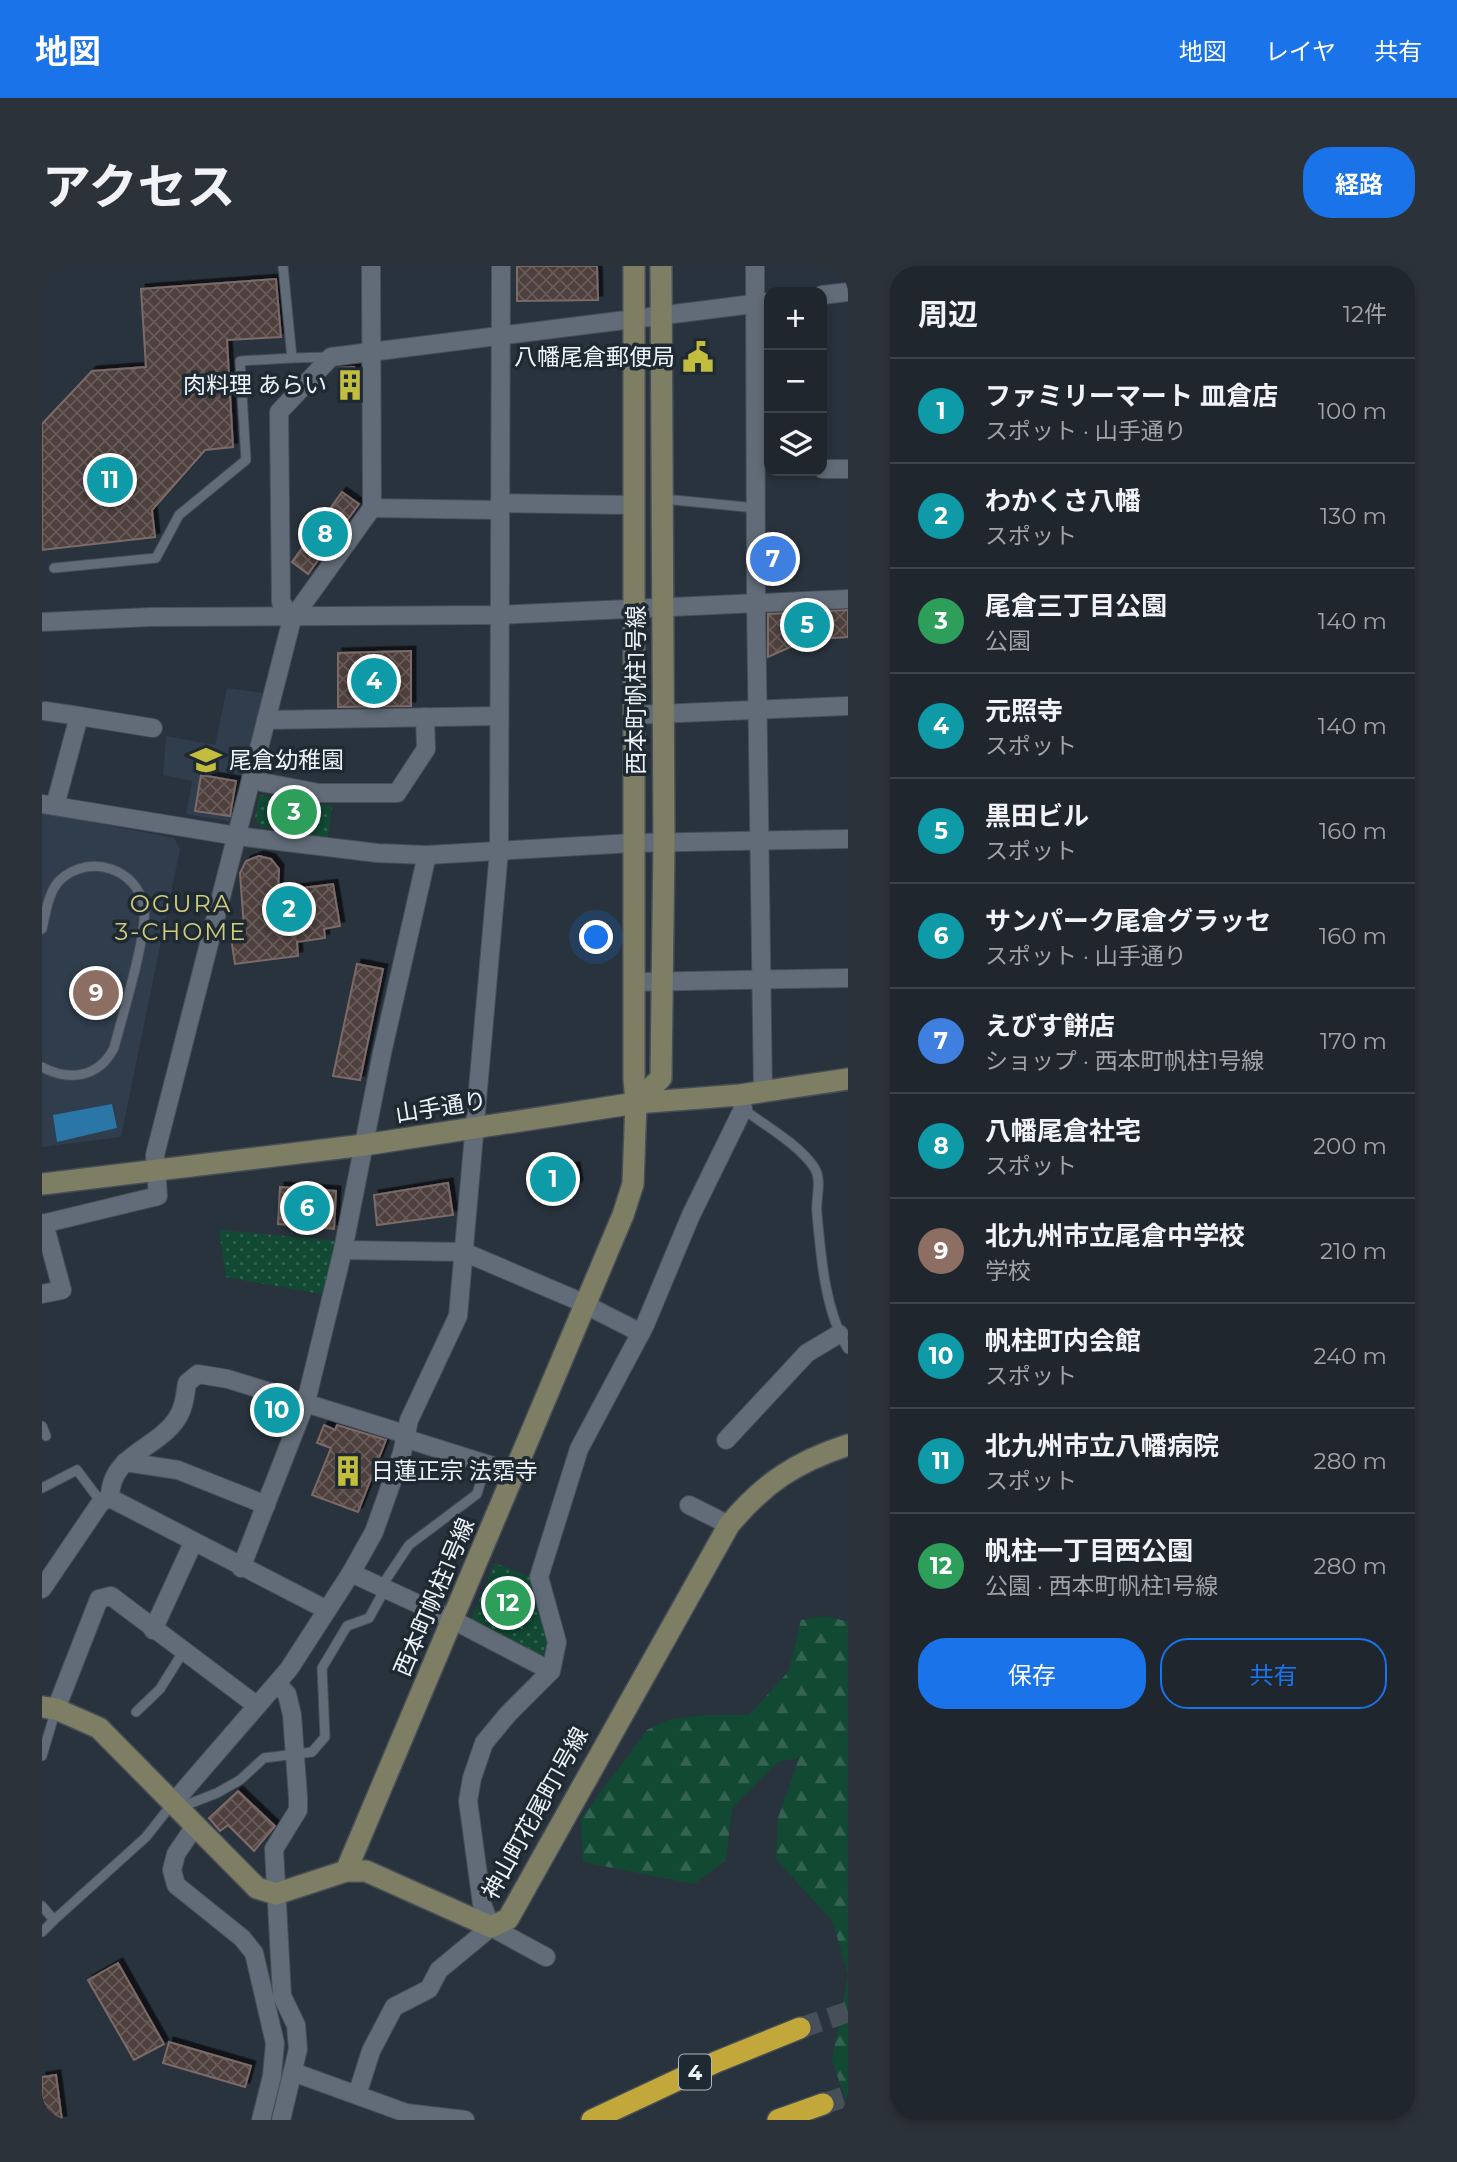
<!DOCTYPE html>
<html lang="ja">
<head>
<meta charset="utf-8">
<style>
	:root { --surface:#1f262e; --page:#2c323a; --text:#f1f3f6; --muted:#a1a5aa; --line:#3c434a; --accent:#1a73e8 }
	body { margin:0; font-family:Montserrat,"Noto Sans JP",sans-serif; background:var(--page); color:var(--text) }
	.controls { position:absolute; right:21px; top:21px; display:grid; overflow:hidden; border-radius:14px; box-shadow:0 4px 10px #0003 }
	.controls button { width:63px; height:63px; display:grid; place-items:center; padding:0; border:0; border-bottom:2px solid var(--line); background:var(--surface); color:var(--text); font:35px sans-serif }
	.you { position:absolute; left:555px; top:672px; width:24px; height:24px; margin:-18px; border:5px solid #fff; border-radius:50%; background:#1a73e8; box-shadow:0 0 0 10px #1a73e833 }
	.badge { display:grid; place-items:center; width:46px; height:46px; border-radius:50%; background:var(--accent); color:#fff; font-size:23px; font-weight:700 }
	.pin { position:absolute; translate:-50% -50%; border:4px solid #fff; box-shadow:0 2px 7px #0006 }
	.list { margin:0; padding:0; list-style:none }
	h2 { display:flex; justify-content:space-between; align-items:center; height:91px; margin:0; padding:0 28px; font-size:30px }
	h2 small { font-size:23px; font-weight:400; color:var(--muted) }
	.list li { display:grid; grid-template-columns:46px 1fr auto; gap:21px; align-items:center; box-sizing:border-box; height:105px; padding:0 28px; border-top:2px solid var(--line) }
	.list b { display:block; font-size:26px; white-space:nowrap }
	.list p { margin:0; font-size:23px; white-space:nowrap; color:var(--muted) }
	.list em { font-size:23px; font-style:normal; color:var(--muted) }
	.actions { display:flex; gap:14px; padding:21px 28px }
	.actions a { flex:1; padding:16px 0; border:2px solid var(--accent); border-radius:28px; text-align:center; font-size:24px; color:var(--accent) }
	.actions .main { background:var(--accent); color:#fff }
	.icon { flex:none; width:38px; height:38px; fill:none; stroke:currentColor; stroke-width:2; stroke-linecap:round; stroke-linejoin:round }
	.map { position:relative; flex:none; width:806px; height:1854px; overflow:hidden; border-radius:28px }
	header { display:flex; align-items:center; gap:42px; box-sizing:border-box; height:98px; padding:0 35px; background:var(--accent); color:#fff }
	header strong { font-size:33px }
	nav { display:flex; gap:38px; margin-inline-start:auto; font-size:24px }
	.intro { display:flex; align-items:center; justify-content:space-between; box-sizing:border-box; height:168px; padding:0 42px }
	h1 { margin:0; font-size:49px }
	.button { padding:18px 32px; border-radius:28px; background:var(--accent); color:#fff; font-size:24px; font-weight:700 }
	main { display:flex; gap:42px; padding:0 42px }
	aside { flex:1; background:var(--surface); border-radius:28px; box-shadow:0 4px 10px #0003 }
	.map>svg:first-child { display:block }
</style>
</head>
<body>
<header>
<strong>地図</strong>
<nav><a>地図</a><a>レイヤ</a><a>共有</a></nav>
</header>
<div class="intro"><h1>アクセス</h1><a class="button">経路</a></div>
<main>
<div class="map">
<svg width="806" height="1854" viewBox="0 0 806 1854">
	<defs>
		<pattern id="grass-dots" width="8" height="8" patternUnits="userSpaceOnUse" patternTransform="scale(1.75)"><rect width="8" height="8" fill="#114933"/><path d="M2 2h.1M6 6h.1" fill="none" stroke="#346451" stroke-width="1.8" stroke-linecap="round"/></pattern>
		<pattern id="forest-firs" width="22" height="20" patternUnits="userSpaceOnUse" patternTransform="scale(1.75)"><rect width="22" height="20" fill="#114933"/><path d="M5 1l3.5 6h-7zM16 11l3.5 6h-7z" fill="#346451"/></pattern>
		<pattern id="building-cross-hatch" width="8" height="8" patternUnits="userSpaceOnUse" patternTransform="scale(1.75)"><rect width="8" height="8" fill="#4e3f3d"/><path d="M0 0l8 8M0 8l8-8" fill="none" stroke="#685b5a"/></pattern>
		<filter id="shadow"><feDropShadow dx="4.5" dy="-4.5" stdDeviation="0" flood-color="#0009"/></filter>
	</defs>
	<rect width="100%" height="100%" fill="#29333d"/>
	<!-- built -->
	<g fill="#2f3d4c">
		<polygon points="185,422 221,427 190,556 144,548 150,515 121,509 124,470 173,479"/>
		<polygon points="0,547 132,572 138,583 79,871 0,881"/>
	</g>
	<!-- grass -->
	<g fill="url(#grass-dots)">
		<polygon points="217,529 290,540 286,571 219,561 213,552"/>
		<polygon points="177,964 298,975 284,1029 184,1011"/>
		<polygon points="453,1297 491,1312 509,1376 504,1393 428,1355"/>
	</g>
	<!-- forest -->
	<polygon fill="url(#forest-firs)" points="785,1350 806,1356 806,1841 790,1794 806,1709 791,1656 734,1593 736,1552 757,1492 736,1496 690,1542 684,1594 652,1618 541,1596 539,1552 605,1464 626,1454 662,1449 707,1449 747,1405 759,1354"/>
	<!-- water -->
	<polygon fill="#2976a7" points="70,838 75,862 15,876 11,849"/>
	<!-- building -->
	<g fill="url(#building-cross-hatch)" stroke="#7c6a68" stroke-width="2" filter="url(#shadow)">
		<polygon points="475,0 555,0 556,34 475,35"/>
		<polygon points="234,13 239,71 185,74 191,181 163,184 110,244 113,271 0,284 0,158 50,105 104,101 99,23"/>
		<polygon points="312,101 318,108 318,130 297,130 296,102"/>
		<polygon points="300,226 317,238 266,308 250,296"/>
		<polygon points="725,288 750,289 749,302 725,301"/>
		<polygon points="806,344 806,371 764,374 726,391 726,348"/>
		<polygon points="369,385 369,440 296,441 296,387"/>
		<polygon points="159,509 194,515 188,550 153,545"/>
		<polygon points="217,590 229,593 237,603 236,625 291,618 298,660 282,663 283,672 255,676 256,690 193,698 188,665 202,662 198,607 204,595"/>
		<polygon points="315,698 341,703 318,814 291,810"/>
		<polygon points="533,901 536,918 527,929 512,931 489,924 486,908"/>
		<polygon points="406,917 411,949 335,959 332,929"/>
		<polygon points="238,921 294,925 292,963 236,958"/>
		<polygon points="221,1136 249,1144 244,1155 217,1149"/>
		<polygon points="282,1159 293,1164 295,1159 344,1174 316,1246 270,1229 289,1182 275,1177"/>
		<polygon points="196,1525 233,1560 212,1585 186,1559 178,1565 167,1552"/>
		<polygon points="76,1697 122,1778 92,1794 46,1714"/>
		<polygon points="127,1776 209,1800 203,1821 121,1797"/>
		<polygon points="14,1809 20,1854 0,1854 0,1811"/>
	</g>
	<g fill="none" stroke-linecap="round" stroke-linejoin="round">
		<!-- highway-tunnel -->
		<g stroke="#475059" stroke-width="21" stroke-dasharray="21 10" stroke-linecap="butt">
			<polyline points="758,1762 806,1746"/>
			<polyline points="781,1838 806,1830"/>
		</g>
		<defs>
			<g id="lane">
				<polyline points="250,92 287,91"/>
				<polyline points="622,233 714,242"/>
				<polyline points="12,302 114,292 137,249 204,194 198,95 250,92 241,0"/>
				<path d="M0 663C4 647 6 626 18 614 47 587 95 602 102 641 106 667 80 751 72 782 57 811 28 816 0 801"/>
				<path d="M701 843C724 860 756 878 772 901 781 915 773 933 775 948 779 992 783 1045 806 1083"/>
				<polyline points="0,1160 4,1170"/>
				<polyline points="0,1222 35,1204 59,1236"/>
				<polyline points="339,1321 367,1279 435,1228 444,1197"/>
				<polyline points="94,1446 118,1423 141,1386"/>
				<polyline points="0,1490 14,1443"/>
				<polyline points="139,1541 175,1527 198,1514 222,1492 270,1486 283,1471 280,1402 305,1360 327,1352 343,1323"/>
				<polyline points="0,1640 12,1654 0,1666"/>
				<polyline points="12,1654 104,1571 130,1538"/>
			</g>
			<g id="street">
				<polyline points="713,0 714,338 721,827"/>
				<polyline points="780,29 806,26"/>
				<polyline points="780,203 806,203"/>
				<polyline points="457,237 590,239"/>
				<polyline points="330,242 456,244"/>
				<polyline points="250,353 239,336 237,146 289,91 727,36"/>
				<polyline points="0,356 108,351 456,349 806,333"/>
				<polyline points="3,445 37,450"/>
				<polyline points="591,449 806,440"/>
				<polyline points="224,454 457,450"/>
				<polyline points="209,514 277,527 355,527 384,483 383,451"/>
				<polyline points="0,538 195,570 335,587 385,589 591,577 806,573"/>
				<polyline points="13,540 37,450 111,462"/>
				<polyline points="593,716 806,712"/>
				<polyline points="0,958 116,930 113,889 250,353 330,242 329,0"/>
				<polyline points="301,984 422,986 532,1033 599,1067"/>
				<polyline points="0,1028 20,1024 2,957"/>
				<polyline points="362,1172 473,1207"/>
				<polyline points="684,1174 765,1087 797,1068"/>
				<polyline points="83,1196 136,1204 224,1239"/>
				<path d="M68 1232C68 1189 113 1184 134 1154 142 1143 143 1130 145 1117L156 1108 186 1113 363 1168"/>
				<polyline points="647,1239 687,1259"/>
				<polyline points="199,1302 264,1136 301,984 340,787 385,589"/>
				<polyline points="309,1307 411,1354 509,1405"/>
				<polyline points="0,1323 59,1236 68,1232 285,1344"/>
				<polyline points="111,1364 151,1277"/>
				<polyline points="235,1418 245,1428 250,1449 256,1531 256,1544 232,1583 240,1730 254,1759 256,1783 239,1854"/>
				<polyline points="14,1443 57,1333 69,1330 214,1439"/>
				<polyline points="131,1537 247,1403 309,1307 332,1266 360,1187 367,1154 416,1050 457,585 459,0"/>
				<polyline points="153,1560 134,1588 130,1604 134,1619 200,1672 212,1687 233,1777 230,1810 219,1854"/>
				<polyline points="449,1661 504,1691"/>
				<polyline points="251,1806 364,1847 423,1854"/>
				<polyline points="315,1829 329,1785 352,1741 387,1723 397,1704 449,1661 440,1638 426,1535 430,1512 442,1477 466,1448 509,1405 515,1376 497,1311 537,1183 603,1059 649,949 701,843 698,829"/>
			</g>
			<g id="secondary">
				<polyline points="594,837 619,812 622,577 619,0"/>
				<polyline points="0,918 322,879 594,837 698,829 806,813"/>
				<path d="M0 1441 14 1443 57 1462 215 1622 234 1628 304 1605H324L449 1661 466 1653 687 1259C722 1217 754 1196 806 1179"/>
				<polyline points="304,1605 581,949 591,918 594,837 592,813 592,0"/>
			</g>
			<g id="highway">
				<polyline points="550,1854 674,1796 758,1762"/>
				<polyline points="736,1854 781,1838"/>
			</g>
		</defs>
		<!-- lane casing -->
		<use href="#lane" stroke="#474e57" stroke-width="11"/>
		<!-- street casing -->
		<use href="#street" stroke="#474e57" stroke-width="20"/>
		<!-- secondary casing -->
		<use href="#secondary" stroke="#474e57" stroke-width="24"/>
		<!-- highway casing -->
		<use href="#highway" stroke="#474e57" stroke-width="24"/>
		<!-- lane -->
		<use href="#lane" stroke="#616c78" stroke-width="9"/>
		<!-- street -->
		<use href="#street" stroke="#616c78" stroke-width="18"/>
		<!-- secondary -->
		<use href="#secondary" stroke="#7e7e65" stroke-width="21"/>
		<!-- highway -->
		<use href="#highway" stroke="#c2a73a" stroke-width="21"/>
	</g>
	<!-- icons -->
	<defs>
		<symbol id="civic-bare" viewBox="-9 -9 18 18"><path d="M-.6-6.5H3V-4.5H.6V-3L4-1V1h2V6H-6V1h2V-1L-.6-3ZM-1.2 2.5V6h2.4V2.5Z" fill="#c3bd3e" stroke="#1f2932" stroke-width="2.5" paint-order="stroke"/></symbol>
		<symbol id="building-bare" viewBox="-9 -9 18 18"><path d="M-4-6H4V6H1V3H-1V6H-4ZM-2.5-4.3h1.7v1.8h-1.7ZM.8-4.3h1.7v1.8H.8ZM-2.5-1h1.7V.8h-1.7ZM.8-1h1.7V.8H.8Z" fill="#c3bd3e" stroke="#1f2932" stroke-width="2.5" paint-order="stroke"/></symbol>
		<symbol id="school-bare" viewBox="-9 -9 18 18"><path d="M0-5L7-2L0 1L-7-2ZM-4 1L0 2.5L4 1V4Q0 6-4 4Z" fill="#c3bd3e" stroke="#1f2932" stroke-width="2.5" paint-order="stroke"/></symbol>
	</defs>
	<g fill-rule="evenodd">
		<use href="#civic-bare" x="634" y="69" width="44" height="44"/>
		<use href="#building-bare" x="286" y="97" width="44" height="44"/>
		<use href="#school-bare" x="142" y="472" width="44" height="44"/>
		<use href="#building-bare" x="284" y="1183" width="44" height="44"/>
	</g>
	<g text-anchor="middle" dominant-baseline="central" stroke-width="7" stroke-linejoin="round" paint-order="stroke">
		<!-- shield labels -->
		<rect fill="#1f2932" stroke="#b0b7be" stroke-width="2" x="637" y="1788.5" width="32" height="35" rx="5"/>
		<g font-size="21" font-weight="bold" fill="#eef4fa">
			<text x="653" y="1806">4</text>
		</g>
		<!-- poi labels -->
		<g font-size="23" fill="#eef4fa" stroke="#1f2932" text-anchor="end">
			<text x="633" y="91">八幡尾倉郵便局</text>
			<text x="285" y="119">肉料理 あらい</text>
			<text x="187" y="494" text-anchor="start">尾倉幼稚園</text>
			<text x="329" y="1205" text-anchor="start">日蓮正宗 法霑寺</text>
		</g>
		<!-- street labels -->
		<g font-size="23" fill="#eef4fa" stroke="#1f2932">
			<text transform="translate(594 424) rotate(-90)">西本町帆柱1号線</text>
			<text transform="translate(399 841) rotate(-9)">山手通り</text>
			<text transform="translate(392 1331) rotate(-67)">西本町帆柱1号線</text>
			<text transform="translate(493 1547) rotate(-61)">神山町花尾町1号線</text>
		</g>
		<!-- neighbourhood labels -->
		<g font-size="24" letter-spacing="2" fill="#d0cd7f" stroke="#1f2932">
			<text x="139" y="637">OGURA<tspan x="139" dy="28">3-CHOME</tspan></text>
		</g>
	</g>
</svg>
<div class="controls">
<button>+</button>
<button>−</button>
<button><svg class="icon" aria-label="layers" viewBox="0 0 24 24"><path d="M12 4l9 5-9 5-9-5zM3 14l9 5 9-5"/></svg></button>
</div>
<div class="you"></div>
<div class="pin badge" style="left:511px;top:913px;background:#0f9aa8">1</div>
<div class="pin badge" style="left:247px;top:643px;background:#0f9aa8">2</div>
<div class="pin badge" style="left:252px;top:546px;background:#2e9e5b">3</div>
<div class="pin badge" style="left:332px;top:415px;background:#0f9aa8">4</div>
<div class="pin badge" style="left:765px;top:359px;background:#0f9aa8">5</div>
<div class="pin badge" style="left:265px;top:942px;background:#0f9aa8">6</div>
<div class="pin badge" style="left:731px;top:293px;background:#3f7fe0">7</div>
<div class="pin badge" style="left:283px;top:268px;background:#0f9aa8">8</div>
<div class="pin badge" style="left:54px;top:727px;background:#8d6e63">9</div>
<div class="pin badge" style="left:235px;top:1144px;background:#0f9aa8">10</div>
<div class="pin badge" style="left:68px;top:214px;background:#0f9aa8">11</div>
<div class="pin badge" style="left:466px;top:1337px;background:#2e9e5b">12</div>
</div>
<aside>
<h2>周辺<small>12件</small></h2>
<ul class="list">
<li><span class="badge" style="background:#0f9aa8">1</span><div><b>ファミリーマート 皿倉店</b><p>スポット · 山手通り</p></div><em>100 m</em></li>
<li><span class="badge" style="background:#0f9aa8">2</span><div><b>わかくさ八幡</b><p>スポット</p></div><em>130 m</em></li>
<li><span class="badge" style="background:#2e9e5b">3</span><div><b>尾倉三丁目公園</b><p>公園</p></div><em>140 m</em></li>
<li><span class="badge" style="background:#0f9aa8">4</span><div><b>元照寺</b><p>スポット</p></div><em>140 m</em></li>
<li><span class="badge" style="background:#0f9aa8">5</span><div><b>黒田ビル</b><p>スポット</p></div><em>160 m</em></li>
<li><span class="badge" style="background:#0f9aa8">6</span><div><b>サンパーク尾倉グラッセ</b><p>スポット · 山手通り</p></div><em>160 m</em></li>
<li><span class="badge" style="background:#3f7fe0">7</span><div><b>えびす餅店</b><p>ショップ · 西本町帆柱1号線</p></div><em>170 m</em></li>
<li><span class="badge" style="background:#0f9aa8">8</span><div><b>八幡尾倉社宅</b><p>スポット</p></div><em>200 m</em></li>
<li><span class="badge" style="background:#8d6e63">9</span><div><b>北九州市立尾倉中学校</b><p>学校</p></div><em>210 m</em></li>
<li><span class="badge" style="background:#0f9aa8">10</span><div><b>帆柱町内会館</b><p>スポット</p></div><em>240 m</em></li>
<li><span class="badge" style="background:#0f9aa8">11</span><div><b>北九州市立八幡病院</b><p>スポット</p></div><em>280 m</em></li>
<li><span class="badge" style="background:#2e9e5b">12</span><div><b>帆柱一丁目西公園</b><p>公園 · 西本町帆柱1号線</p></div><em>280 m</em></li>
</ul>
<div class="actions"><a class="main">保存</a><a>共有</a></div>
</aside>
</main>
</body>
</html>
